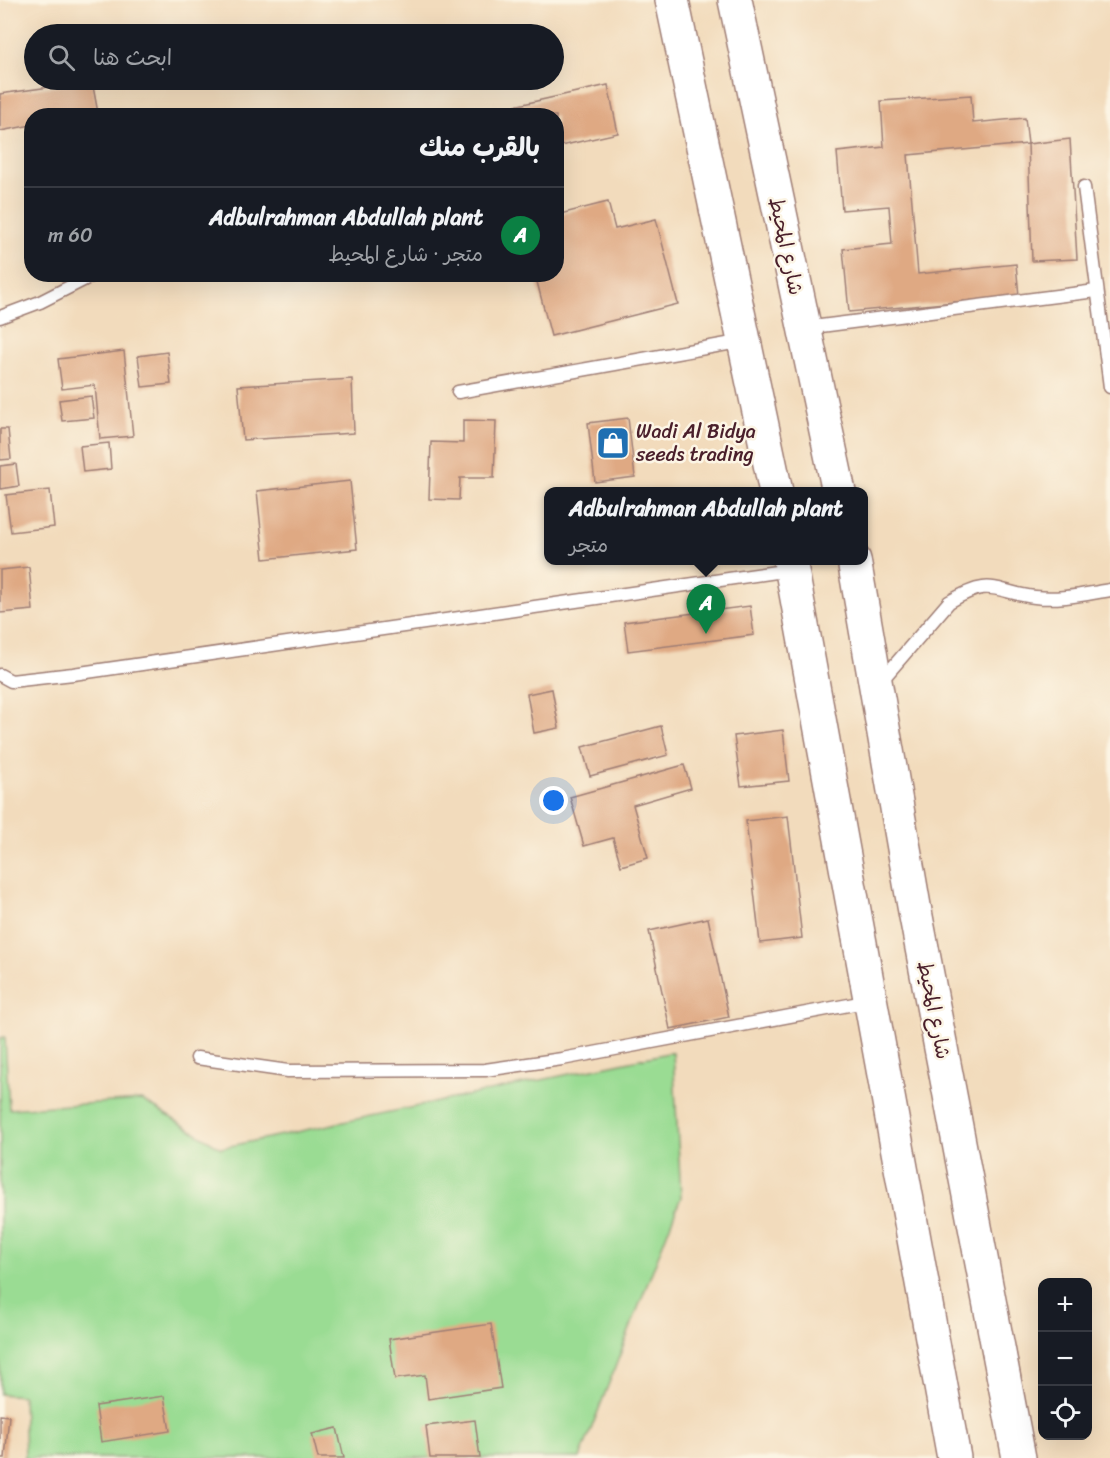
<!DOCTYPE html>
<html lang="ar">
<head>
<meta charset="utf-8">
<style>
	:root { --surface:#171b24; --page:#20242c; --text:#f1f3f6; --muted:#9ea1a6; --line:#363941; --accent:#0b8043 }
	body { margin:0; font-family:Sriracha,"Playpen Sans Arabic",sans-serif; background:var(--page); color:var(--text); direction:rtl }
	.controls { position:absolute; right:18px; bottom:18px; display:grid; overflow:hidden; border-radius:12px; box-shadow:0 6px 24px #0002 }
	.controls button { width:54px; height:54px; display:grid; place-items:center; padding:0; border:0; border-bottom:2px solid var(--line); background:var(--surface); color:var(--text); font:30px sans-serif }
	.you { position:absolute; left:554px; top:801px; width:21px; height:21px; margin:-15px; border:4px solid #fff; border-radius:50%; background:#1a73e8; box-shadow:0 0 0 9px #1a73e833 }
	.badge { display:grid; place-items:center; width:39px; height:39px; border-radius:50%; background:var(--accent); color:#fff; font-size:20px; font-weight:700 }
	.pin { position:absolute; translate:-50% -50px; filter:drop-shadow(0 2px 3px #0008) }
	.pin::after { content:''; position:absolute; top:32px; width:21px; height:18px; background:inherit; clip-path:polygon(0 0,100% 0,50% 100%) }
	.popup { position:absolute; left:544px; top:487px; width:324px; height:78px; box-sizing:border-box; display:grid; place-content:center; border-radius:12px; background:var(--surface); filter:drop-shadow(0 2px 4px #0005); font-size:20px; white-space:nowrap; color:var(--muted) }
	.popup b { font-size:22px; color:var(--text) }
	.popup::after { content:''; position:absolute; left:50%; top:100%; margin-left:-12px; border:12px solid transparent; border-top-color:var(--surface) }
	.list { margin:0; padding:0; list-style:none }
	h2 { display:flex; justify-content:space-between; align-items:center; height:78px; margin:0; padding:0 24px; font-size:26px }
	h2 small { font-size:20px; font-weight:400; color:var(--muted) }
	.list li { display:grid; grid-template-columns:39px 1fr auto; gap:18px; align-items:center; box-sizing:border-box; height:96px; padding:0 24px; border-top:2px solid var(--line) }
	.list b { display:block; font-size:22px; white-space:nowrap }
	.list p { margin:0; font-size:20px; white-space:nowrap; color:var(--muted) }
	.list em { font-size:20px; font-style:normal; color:var(--muted) }
	.icon { flex:none; width:33px; height:33px; fill:none; stroke:currentColor; stroke-width:2; stroke-linecap:round; stroke-linejoin:round }
	.map { position:relative; flex:none; width:1110px; height:1458px; overflow:hidden; direction:ltr }
	.search { position:absolute; background:var(--surface); box-shadow:0 6px 24px #0002; left:24px; top:24px; width:540px; height:66px; display:flex; align-items:center; gap:15px; box-sizing:border-box; padding:0 21px; border-radius:33px; color:var(--muted); font-size:22px }
	.panel { position:absolute; background:var(--surface); box-shadow:0 6px 24px #0002; left:24px; top:108px; width:540px; height:174px; border-radius:24px; direction:rtl }
	.map>svg:first-child { display:block }
</style>
</head>
<body>
<div class="map">
<svg width="1110" height="1458" viewBox="0 0 1110 1458">
	<rect width="100%" height="100%" fill="#fcf5e5"/>
	<filter id="ink" filterUnits="userSpaceOnUse"><feTurbulence type="fractalNoise" baseFrequency=".0167" numOctaves="2"/><feDisplacementMap in="SourceGraphic" scale="12" xChannelSelector="R" yChannelSelector="G"/><feConvolveMatrix kernelMatrix="1 2 1 2 8 2 1 2 1" color-interpolation-filters="sRGB"/></filter>
	<filter id="wash" filterUnits="userSpaceOnUse"><feTurbulence type="fractalNoise" baseFrequency=".008" numOctaves="4" result="noise"/><feDisplacementMap in="SourceGraphic" scale="24" xChannelSelector="R" yChannelSelector="G"/><feGaussianBlur stdDeviation="1.35" result="paint"/><feColorMatrix in="noise" values="0 0 0 0 0 0 0 0 0 0 0 0 0 0 0 0 0 1.4 0 .05"/><feComposite in="paint" operator="in"/></filter>
	<g filter="url(#wash)">
		<rect width="100%" height="100%" fill="#f2dbbc"/>
		<!-- green -->
		<polygon fill="#9adc93" stroke="#727e5f" stroke-width="1.5" points="5,1037 9,1109 142,1100 221,1148 673,1052 681,1197 580,1458 25,1458 23,1396 0,1394 0,1038"/>
		<g id="blocks">
			<!-- building -->
			<g fill="#dfa983">
				<polygon points="92,81 98,113 32,116 32,125 0,131 0,94"/>
				<polygon points="608,85 618,133 556,147 556,116 493,116 492,111"/>
				<polygon points="971,95 973,123 1025,118 1028,144 908,155 918,274 1016,264 1019,296 849,312 843,249 892,244 889,206 842,210 837,152 884,147 881,101"/>
				<polygon points="1070,139 1077,259 1032,261 1028,144"/>
				<polygon points="608,202 615,229 656,219 678,304 551,336 535,274 556,274 556,215"/>
				<polygon points="124,351 133,436 100,439 95,385 62,389 58,359"/>
				<polygon points="167,352 171,384 142,387 138,356"/>
				<polygon points="352,379 354,433 243,440 238,386"/>
				<polygon points="91,396 94,418 62,421 59,400"/>
				<polygon points="628,418 635,477 595,482 588,423"/>
				<polygon points="463,420 496,421 494,478 460,478 459,500 429,499 431,442 463,443"/>
				<polygon points="0,429 8,429 11,459 0,460"/>
				<polygon points="109,443 111,469 83,472 80,446"/>
				<polygon points="16,464 19,486 0,489 0,466"/>
				<polygon points="350,481 357,549 264,559 257,491"/>
				<polygon points="50,490 54,527 11,532 6,495"/>
				<polygon points="29,567 33,610 0,613 0,570"/>
				<polygon points="750,606 754,635 628,651 624,622"/>
				<polygon points="552,689 559,728 534,733 527,694"/>
				<polygon points="661,726 668,755 590,776 582,747"/>
				<polygon points="783,730 789,781 741,786 734,736"/>
				<polygon points="684,765 691,788 633,805 648,858 621,866 613,838 584,846 570,797"/>
				<polygon points="788,816 802,938 760,943 746,821"/>
				<polygon points="708,918 729,1017 670,1029 649,931"/>
				<polygon points="491,1324 501,1388 428,1399 425,1375 395,1379 389,1339"/>
				<polygon points="164,1396 170,1431 101,1442 96,1406"/>
				<polygon points="0,1415 9,1416 5,1458 0,1458"/>
				<polygon points="475,1420 480,1458 430,1458 426,1426"/>
				<polygon points="337,1428 344,1458 318,1458 312,1434"/>
			</g>
		</g>
	</g>
	<g filter="url(#ink)">
		<use href="#blocks" fill-opacity="0" stroke="#9e7d74" stroke-width="1.5"/>
		<g fill="none" stroke-linecap="round" stroke-linejoin="round">
			<defs>
				<g id="lane">
					<polyline points="1084,187 1110,387"/>
					<polyline points="0,317 40,302 95,274"/>
					<polyline points="805,328 1096,291"/>
					<polyline points="458,392 744,341"/>
					<polyline points="0,675 11,681 73,674 790,570"/>
					<path d="M881 681 949 602C993 576 993 592 1035 597 1060 600 1085 594 1110 590"/>
					<polyline points="197,1058 288,1071 485,1070 562,1059 870,1001"/>
				</g>
				<g id="highway">
					<polyline points="672,0 776,492"/>
					<polyline points="735,0 839,492"/>
					<polyline points="790,560 954,1458"/>
					<polyline points="854,560 914,906 1019,1458"/>
				</g>
			</defs>
			<!-- lane casing -->
			<use href="#lane" stroke="#9e7d74" stroke-width="15"/>
			<!-- highway casing -->
			<use href="#highway" stroke="#9e7d74" stroke-width="36"/>
			<!-- lane -->
			<use href="#lane" stroke="#fff" stroke-width="12"/>
			<!-- highway -->
			<use href="#highway" stroke="#fff" stroke-width="33"/>
		</g>
	</g>
	<!-- icons -->
	<defs>
		<symbol id="shop-square" viewBox="-11 -11 22 22"><rect x="-9" y="-9" width="18" height="18" rx="4" fill="#1f6fb2" stroke="#fcf5e5"/><path d="M-5-2.5h2.3a2.7 3.5 0 0 1 5.4 0H5L5.5 6h-11ZM-1.5-2.5h3a1.5 2.3 0 0 0-3 0Z" fill="#fff"/></symbol>
	</defs>
	<g fill-rule="evenodd">
		<use href="#shop-square" x="594" y="424" width="38" height="38"/>
	</g>
	<g text-anchor="middle" dominant-baseline="central" stroke-width="5" stroke-linejoin="round" paint-order="stroke">
		<!-- street labels -->
		<g font-size="20" fill="#4a1f2b" stroke="#fcf5e5">
			<text transform="translate(786 246) rotate(78)">شارع المحيط</text>
			<text transform="translate(934 1010) rotate(79)">شارع المحيط</text>
		</g>
		<!-- poi labels -->
		<g font-size="20" fill="#4a1f2b" stroke="#fcf5e5" text-anchor="start">
			<text x="636" y="431">Wadi Al Bidya<tspan x="636" dy="23">seeds trading</tspan></text>
		</g>
	</g>
</svg>
<div class="controls">
<button>+</button>
<button>−</button>
<button><svg class="icon" aria-label="locate" viewBox="0 0 24 24"><circle cx="12" cy="12" r="6"/><path d="M12 2v4M12 18v4M2 12h4M18 12h4"/></svg></button>
</div>
<div class="you"></div>
<div class="pin badge" style="left:706px;top:634px">A</div>
<div class="popup"><b>Adbulrahman Abdullah plant</b>متجر</div>
<div class="search"><svg class="icon" aria-label="search" viewBox="0 0 24 24"><circle cx="10" cy="10" r="6"/><path d="M15 15l6 6"/></svg>ابحث هنا</div>
<section class="panel">
<h2>بالقرب منك<small></small></h2>
<ul class="list">
<li><span class="badge">A</span><div><b>Adbulrahman Abdullah plant</b><p>متجر · شارع المحيط</p></div><em>60 m</em></li>
</ul>
</section>
</div>
</body>
</html>
